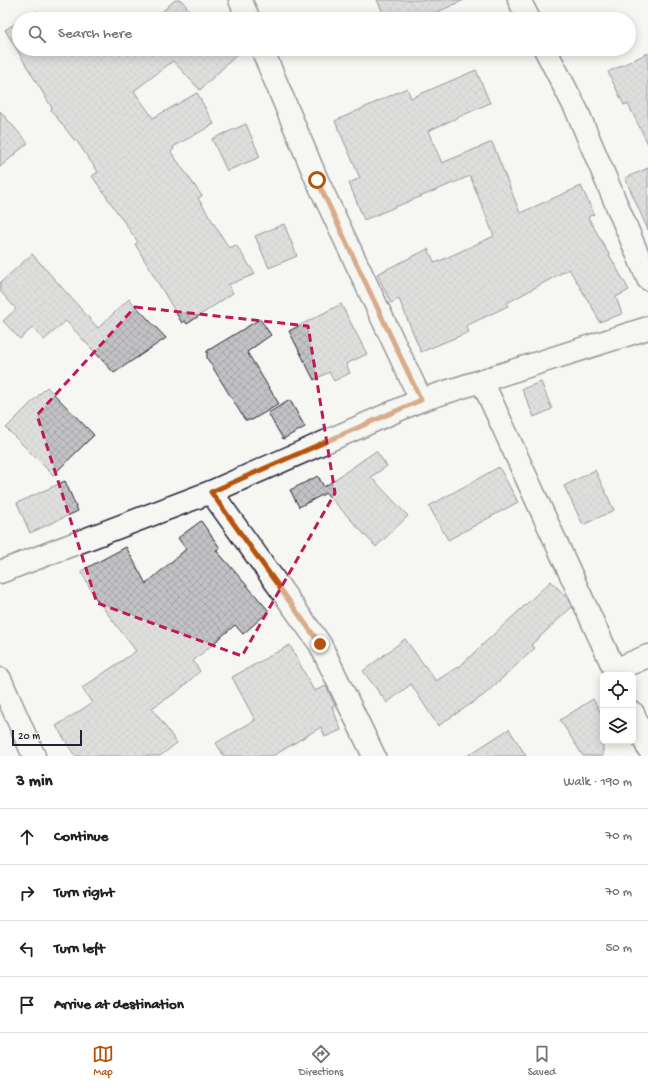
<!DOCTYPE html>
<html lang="en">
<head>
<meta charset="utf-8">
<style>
	:root { --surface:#fff; --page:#f2f2f2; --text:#202124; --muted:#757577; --line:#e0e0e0; --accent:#b45309 }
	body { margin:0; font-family:"Gochi Hand",sans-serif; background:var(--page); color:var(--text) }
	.controls { position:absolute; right:12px; bottom:12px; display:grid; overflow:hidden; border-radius:6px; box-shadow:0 2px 10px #0003 }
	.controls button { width:36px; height:36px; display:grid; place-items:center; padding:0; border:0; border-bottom:1px solid var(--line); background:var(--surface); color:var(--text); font:20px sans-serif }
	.scale { position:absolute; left:12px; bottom:10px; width:70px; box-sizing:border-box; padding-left:4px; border:2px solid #22223b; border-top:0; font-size:11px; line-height:14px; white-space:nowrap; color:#22223b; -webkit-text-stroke:3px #f6f6f2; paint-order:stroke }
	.stop { position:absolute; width:12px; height:12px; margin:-9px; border:3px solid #b45309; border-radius:50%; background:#fff }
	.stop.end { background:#b45309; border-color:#fff; box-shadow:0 1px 4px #0008 }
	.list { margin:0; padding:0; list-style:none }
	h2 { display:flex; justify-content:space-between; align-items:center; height:52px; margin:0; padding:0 16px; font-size:17px }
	h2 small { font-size:13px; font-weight:400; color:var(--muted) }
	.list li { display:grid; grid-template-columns:26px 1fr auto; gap:12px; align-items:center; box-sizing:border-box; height:56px; padding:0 16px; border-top:1px solid var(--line) }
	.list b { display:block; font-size:15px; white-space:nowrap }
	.list em { font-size:13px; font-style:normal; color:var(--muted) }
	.icon { flex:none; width:22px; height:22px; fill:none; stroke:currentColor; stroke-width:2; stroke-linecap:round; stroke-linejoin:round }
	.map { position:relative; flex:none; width:648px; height:756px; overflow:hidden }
	.search { position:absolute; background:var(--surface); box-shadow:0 2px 10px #0003; left:12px; right:12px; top:12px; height:44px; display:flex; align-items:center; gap:10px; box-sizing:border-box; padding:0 14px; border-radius:22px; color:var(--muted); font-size:15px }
	.sheet { height:276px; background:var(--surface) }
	nav { display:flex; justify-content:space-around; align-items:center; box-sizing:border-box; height:56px; border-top:1px solid var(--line); background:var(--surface); font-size:11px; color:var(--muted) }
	nav a { display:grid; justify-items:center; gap:2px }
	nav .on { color:var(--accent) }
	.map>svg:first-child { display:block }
</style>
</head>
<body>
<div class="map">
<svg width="648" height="756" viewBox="0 0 648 756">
	<defs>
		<pattern id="building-cross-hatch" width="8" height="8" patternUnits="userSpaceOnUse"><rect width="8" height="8" fill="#c2c2c4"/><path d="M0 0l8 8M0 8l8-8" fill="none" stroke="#a6a6a9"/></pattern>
	</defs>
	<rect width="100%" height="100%" fill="#f6f6f2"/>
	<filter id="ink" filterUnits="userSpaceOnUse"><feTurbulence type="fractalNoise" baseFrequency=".025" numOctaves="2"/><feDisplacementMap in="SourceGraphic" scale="8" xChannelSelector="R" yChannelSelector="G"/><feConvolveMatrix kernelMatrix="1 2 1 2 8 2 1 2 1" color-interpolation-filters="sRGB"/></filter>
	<g filter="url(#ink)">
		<!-- building -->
		<g fill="url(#building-cross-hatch)" stroke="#22223b">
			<polygon points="175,0 181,0 197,19 154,19"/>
			<polygon points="377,0 464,0 422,19 386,19"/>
			<polygon points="37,11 41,19 23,19 28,16"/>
			<polygon points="19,21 19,49 243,49 200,90 173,61 134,91 153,118 197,93 214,124 173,147 174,149 171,152 202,196 198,198 229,248 236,245 255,274 228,285 233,293 187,324 185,321 182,323 135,244 138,242 92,176 98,172 76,140 75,141 51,110 52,108 5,30"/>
			<polygon points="648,53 648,144 628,104 624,105 608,72"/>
			<polygon points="476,70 490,103 428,131 442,163 492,142 520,213 581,186 594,214 588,217 629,290 616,297 622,314 599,322 595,312 569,269 507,303 508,306 466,326 469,332 421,352 399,299 391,303 377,274 428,249 435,263 494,236 470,176 364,220 349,183 360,178 335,121 407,88 411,98"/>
			<polygon points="0,111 28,143 0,167"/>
			<polygon points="246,124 260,157 227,171 212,139"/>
			<polygon points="648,168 648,230 625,178"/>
			<polygon points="284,224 297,256 269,268 255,236"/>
			<polygon points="32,254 98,328 129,299 166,338 114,373 66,321 44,340 33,327 20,339 3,321 16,309 0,291 0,283"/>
			<polygon points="341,304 367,354 346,364 350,373 334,381 329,372 314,380 289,331"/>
			<polygon points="260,319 271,335 247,352 279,404 252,420 245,420 207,358 207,351"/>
			<polygon points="541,382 552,409 534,417 522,389"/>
			<polygon points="47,387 94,435 53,475 6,428"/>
			<polygon points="290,400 305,427 283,439 268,413"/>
			<polygon points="376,451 387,466 371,477 408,516 376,547 326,493 299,507 290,490 318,476 324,487"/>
			<polygon points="499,467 518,502 448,540 429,506"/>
			<polygon points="595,470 614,510 583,525 564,486"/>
			<polygon points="65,481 78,511 30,533 17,503"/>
			<polygon points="201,521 220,548 216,550 269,611 243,634 235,625 193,661 200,671 177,692 152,708 177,743 160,756 75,756 56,726 92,703 82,688 136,651 94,596 81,571 126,547 146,584 186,549 178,538"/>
			<polygon points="551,581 568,599 572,607 531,645 535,648 484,695 438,726 411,684 387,703 363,671 405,639 436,681 462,664"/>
			<polygon points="290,645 314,691 326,686 335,705 332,706 341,730 325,737 321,727 273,756 224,756 216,743 255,720 232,677"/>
			<polygon points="593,699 603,716 603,756 583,756 560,720"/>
			<polygon points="509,729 526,756 467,756"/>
		</g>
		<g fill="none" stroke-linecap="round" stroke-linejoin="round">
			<defs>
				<g id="minor">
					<polyline points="240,0 249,19"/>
					<polyline points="519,0 529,19"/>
					<polyline points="262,49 317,180 421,400"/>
					<polyline points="545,49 577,111 648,279"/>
					<polyline points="482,381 617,675"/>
					<polyline points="211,492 320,644 374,756"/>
					<polyline points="0,572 211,492 421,400 648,328"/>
					<polyline points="615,670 648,656"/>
					<polyline points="0,679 34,756"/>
					<polyline points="633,713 648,748"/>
				</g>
			</defs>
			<!-- minor casing -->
			<use href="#minor" stroke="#22223b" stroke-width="25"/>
			<!-- minor -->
			<use href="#minor" stroke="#f6f6f2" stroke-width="22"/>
		</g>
	</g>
	<g fill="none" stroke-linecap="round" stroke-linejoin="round" filter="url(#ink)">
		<!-- route -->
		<polyline stroke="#b45309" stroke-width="5" points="317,180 421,400 211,492 320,644"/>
	</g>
	<!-- marked area -->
	<path d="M0 0H648V756H0ZM135 307 308 326 335 493 242 656 97 603 37 415Z" fill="#f6f6f2" fill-opacity=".55" fill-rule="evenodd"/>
	<path fill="none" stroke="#c2185b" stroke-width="3" stroke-dasharray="8 5" stroke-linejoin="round" d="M135 307 308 326 335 493 242 656 97 603 37 415Z"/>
</svg>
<div class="controls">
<button><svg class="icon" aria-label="locate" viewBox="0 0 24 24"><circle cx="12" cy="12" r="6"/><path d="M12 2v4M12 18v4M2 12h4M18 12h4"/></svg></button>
<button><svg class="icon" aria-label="layers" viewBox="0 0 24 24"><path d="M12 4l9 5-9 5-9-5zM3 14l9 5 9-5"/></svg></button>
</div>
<div class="scale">20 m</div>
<div class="stop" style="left:317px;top:180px"></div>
<div class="stop end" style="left:320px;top:644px"></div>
<div class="search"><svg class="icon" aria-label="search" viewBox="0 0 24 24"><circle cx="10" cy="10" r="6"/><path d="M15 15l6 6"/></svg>Search here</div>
</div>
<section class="sheet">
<h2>3 min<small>Walk · 190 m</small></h2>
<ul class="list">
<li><svg class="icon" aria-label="ahead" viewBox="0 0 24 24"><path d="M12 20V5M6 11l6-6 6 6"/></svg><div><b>Continue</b></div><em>70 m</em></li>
<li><svg class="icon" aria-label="right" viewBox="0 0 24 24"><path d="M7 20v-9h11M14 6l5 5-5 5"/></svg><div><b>Turn right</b></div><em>70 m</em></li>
<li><svg class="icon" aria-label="left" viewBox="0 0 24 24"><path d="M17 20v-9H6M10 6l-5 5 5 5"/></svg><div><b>Turn left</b></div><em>50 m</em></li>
<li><svg class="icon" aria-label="arrive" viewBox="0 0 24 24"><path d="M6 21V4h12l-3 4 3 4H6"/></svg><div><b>Arrive at destination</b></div></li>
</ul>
</section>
<nav>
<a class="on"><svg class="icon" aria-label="map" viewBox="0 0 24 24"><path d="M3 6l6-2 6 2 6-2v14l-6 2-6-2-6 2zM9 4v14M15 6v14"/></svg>Map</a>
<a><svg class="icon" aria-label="directions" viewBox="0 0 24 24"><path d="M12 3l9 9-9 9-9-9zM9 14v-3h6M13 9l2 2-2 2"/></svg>Directions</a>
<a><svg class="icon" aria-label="saved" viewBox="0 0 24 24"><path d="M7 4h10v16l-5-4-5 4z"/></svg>Saved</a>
</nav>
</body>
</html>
